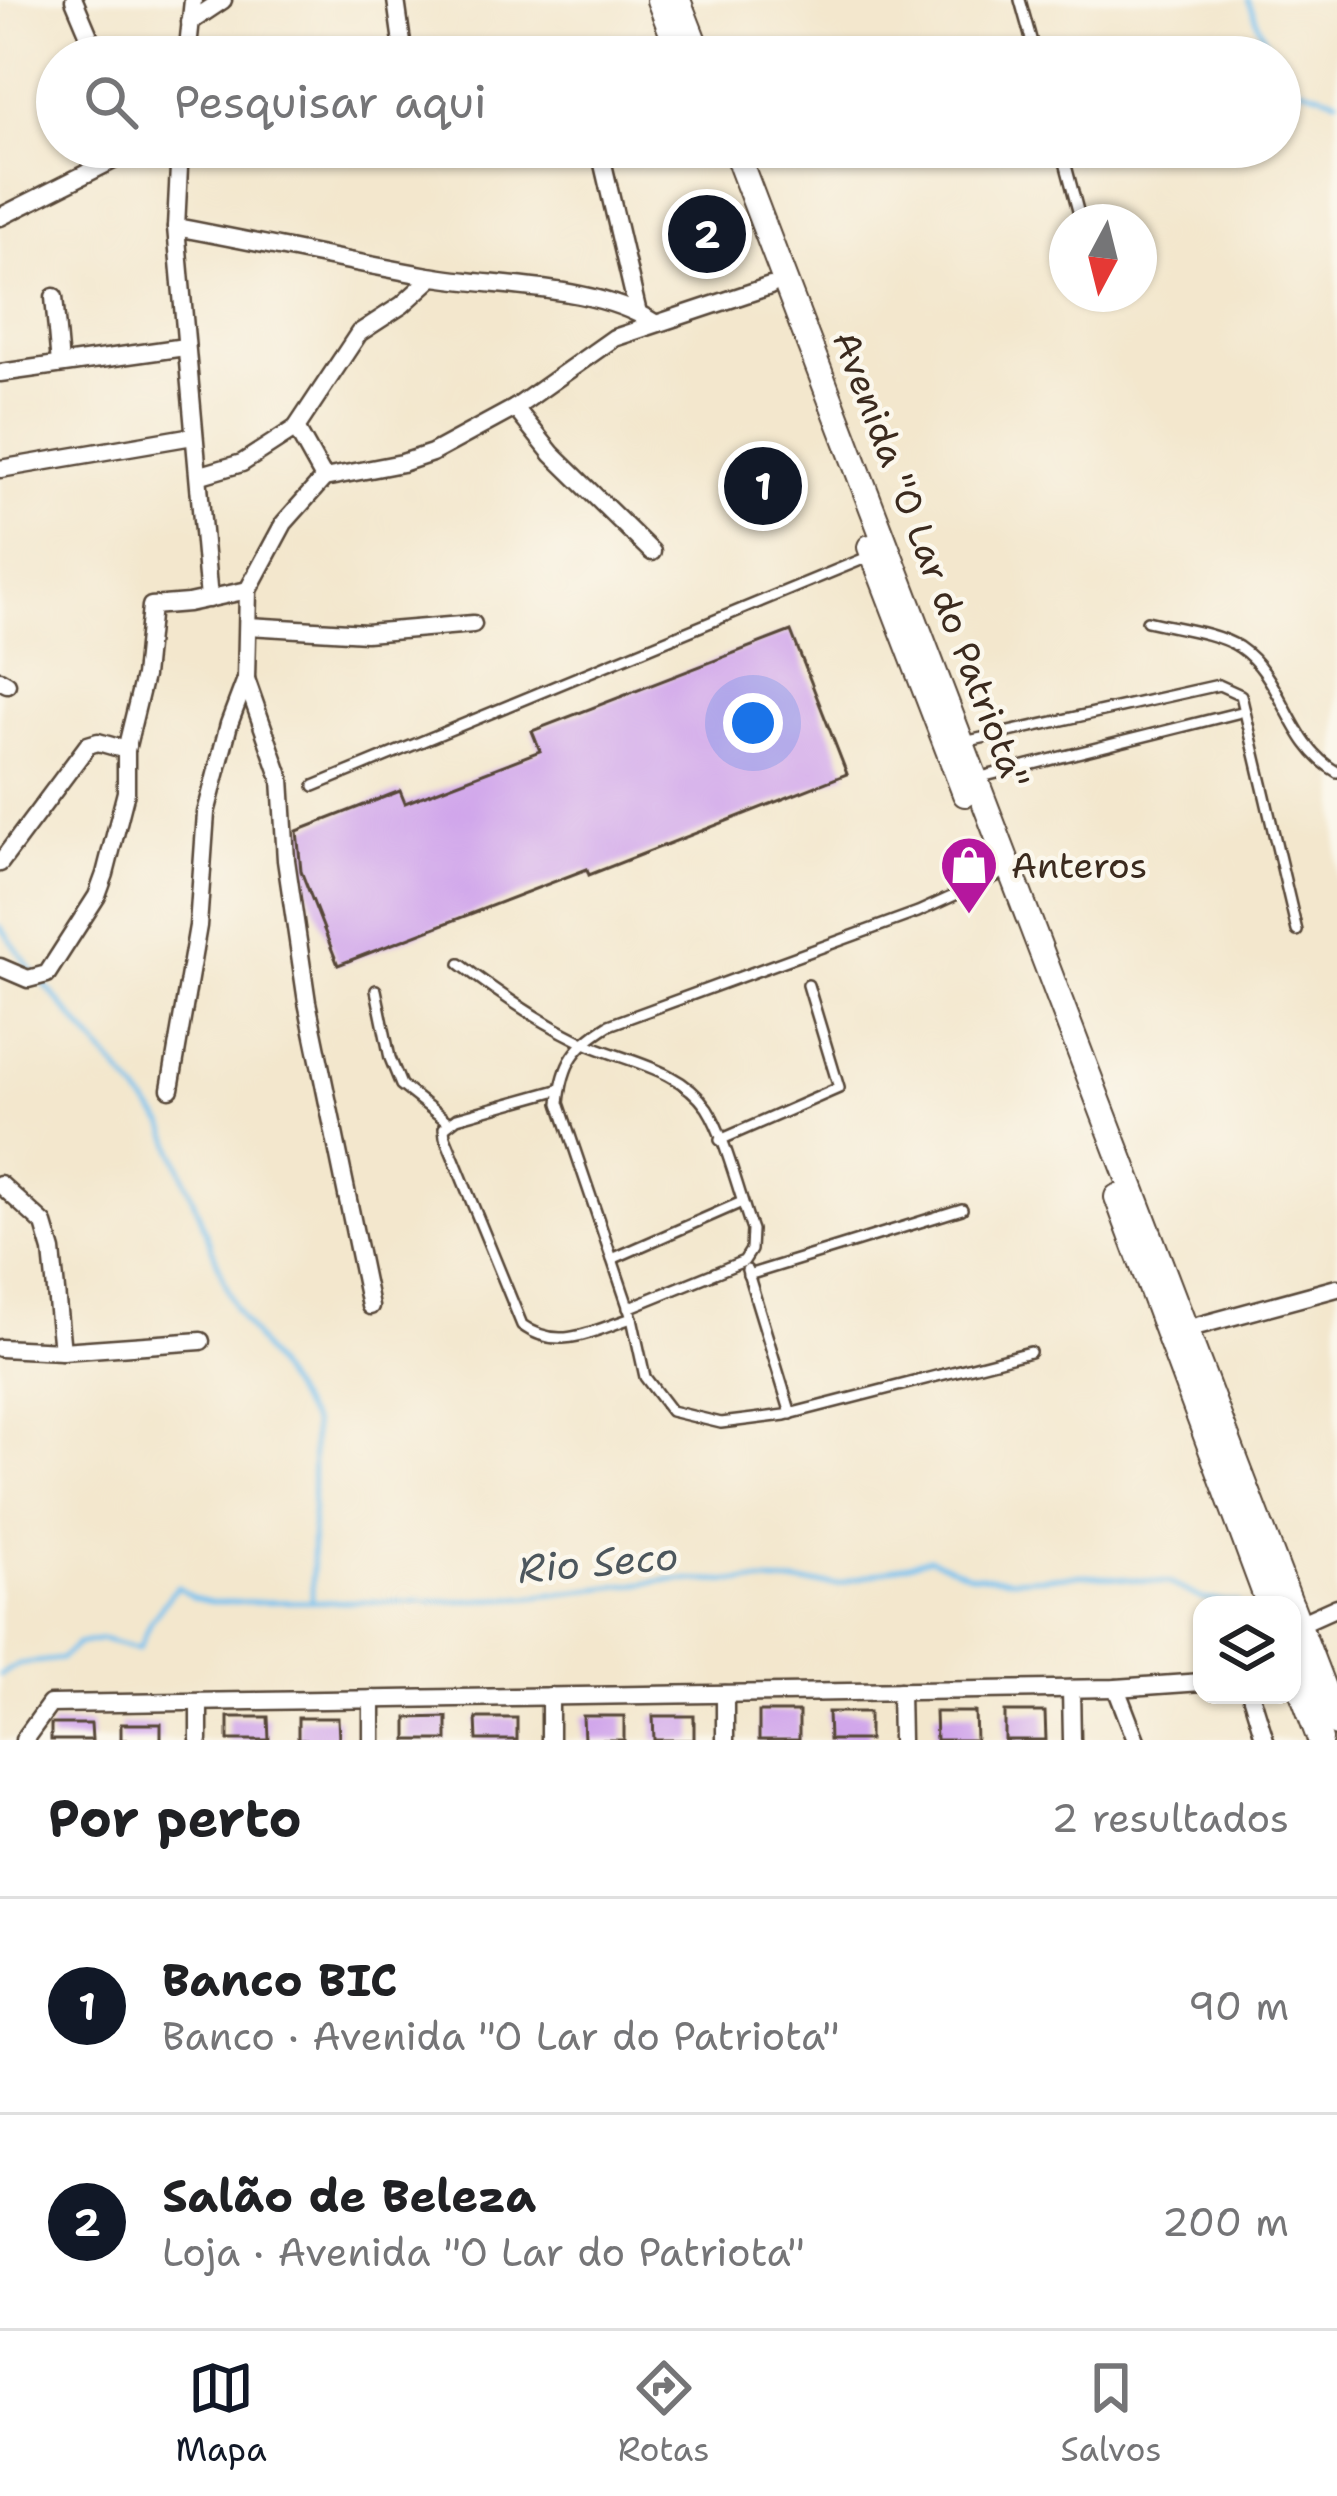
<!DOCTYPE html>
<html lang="pt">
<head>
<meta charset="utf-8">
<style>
	:root { --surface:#fff; --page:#f6f6f6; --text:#202124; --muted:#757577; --line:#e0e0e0; --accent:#111827 }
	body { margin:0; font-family:"Shantell Sans",sans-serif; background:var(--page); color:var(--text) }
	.controls { position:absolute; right:36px; bottom:36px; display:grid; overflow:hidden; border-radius:24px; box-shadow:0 3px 9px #0004 }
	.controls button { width:108px; height:108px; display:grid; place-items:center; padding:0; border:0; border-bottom:3px solid var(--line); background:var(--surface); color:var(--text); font:60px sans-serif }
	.compass { position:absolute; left:1049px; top:204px; width:108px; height:108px; border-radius:50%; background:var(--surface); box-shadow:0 3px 9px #0004; rotate:187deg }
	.you { position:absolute; left:753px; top:723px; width:42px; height:42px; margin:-30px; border:9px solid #fff; border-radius:50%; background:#1a73e8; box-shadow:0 0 0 18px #1a73e833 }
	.badge { display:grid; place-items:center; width:78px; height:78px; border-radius:50%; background:var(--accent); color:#fff; font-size:39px; font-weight:700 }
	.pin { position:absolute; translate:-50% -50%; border:6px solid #fff; box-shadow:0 3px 12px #0006 }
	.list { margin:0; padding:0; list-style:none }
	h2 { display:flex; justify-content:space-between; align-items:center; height:156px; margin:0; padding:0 48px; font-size:51px }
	h2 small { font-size:39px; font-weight:400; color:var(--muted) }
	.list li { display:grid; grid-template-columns:78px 1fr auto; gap:36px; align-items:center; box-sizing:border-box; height:216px; padding:0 48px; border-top:3px solid var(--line) }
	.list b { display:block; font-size:45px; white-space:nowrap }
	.list p { margin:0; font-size:39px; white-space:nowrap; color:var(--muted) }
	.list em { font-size:39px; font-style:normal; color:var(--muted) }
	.icon { flex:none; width:66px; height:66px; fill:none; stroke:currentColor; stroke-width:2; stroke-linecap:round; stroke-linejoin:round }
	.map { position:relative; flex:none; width:1337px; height:1740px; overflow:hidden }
	.search { position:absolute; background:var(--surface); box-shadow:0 3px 9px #0004; left:36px; right:36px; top:36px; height:132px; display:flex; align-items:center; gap:30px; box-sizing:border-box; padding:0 42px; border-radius:66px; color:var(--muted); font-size:45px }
	.sheet { height:588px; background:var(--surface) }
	nav { display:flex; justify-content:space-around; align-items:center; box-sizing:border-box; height:168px; border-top:3px solid var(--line); background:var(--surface); font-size:33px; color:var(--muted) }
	nav a { display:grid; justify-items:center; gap:6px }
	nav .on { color:var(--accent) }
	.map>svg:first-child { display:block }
</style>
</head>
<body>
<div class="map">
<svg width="1337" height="1740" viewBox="0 0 1337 1740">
	<rect width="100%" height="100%" fill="#fbf7ec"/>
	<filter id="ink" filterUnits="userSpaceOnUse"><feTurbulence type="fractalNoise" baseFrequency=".00833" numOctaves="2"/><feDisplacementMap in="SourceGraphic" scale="24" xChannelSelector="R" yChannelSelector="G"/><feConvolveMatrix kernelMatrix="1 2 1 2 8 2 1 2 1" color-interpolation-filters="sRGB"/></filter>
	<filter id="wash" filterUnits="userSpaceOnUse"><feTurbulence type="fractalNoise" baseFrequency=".004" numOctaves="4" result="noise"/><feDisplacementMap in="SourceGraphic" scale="48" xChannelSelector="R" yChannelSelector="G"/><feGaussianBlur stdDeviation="2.7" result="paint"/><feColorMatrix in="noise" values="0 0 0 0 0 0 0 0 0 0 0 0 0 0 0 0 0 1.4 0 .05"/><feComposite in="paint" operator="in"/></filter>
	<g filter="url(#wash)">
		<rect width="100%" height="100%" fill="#f3e7cd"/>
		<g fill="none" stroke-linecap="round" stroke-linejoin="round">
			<!-- stream -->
			<g stroke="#76c1ef" stroke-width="4.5">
				<polyline points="1248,0 1273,57"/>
				<polyline points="1280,72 1285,83 1337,99"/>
				<polyline points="0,926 33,972"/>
				<polyline points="41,980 164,1124 235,1308 313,1424 312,1600"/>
				<polyline points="0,1675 19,1664 61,1659 77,1644 102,1639 139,1649 152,1619 177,1586 193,1598 211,1602 458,1601 529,1597 669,1580 838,1584 930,1558 971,1575 1011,1579 1088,1575 1169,1583 1203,1599 1238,1603"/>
			</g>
		</g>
		<g id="blocks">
			<!-- building -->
			<g fill="#d0a5eb">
				<polygon points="791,631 847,774 589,875 587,869 338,965 301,871 297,831 400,791 405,803 540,751 532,731"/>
				<rect x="759" y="1712" width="40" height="28"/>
				<polygon points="828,1712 869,1712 869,1740 829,1740"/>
				<polygon points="935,1712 975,1712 976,1740 936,1740"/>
				<polygon points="1005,1712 1045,1712 1046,1740 1005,1740"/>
				<polygon points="583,1716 624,1716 624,1740 584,1740"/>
				<polygon points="653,1716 694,1716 694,1740 654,1740"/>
				<polygon points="228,1717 268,1717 269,1740 228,1740"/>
				<polygon points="447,1717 447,1740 407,1740 407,1718"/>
				<polygon points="298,1718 338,1718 339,1740 298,1740"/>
				<polygon points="476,1718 517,1718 517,1740 477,1740"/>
				<polygon points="51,1724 91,1724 92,1740 51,1740"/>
				<rect x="121" y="1724" width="40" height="16"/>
			</g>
		</g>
	</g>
	<g filter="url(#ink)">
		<use href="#blocks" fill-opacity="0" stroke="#574638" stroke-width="3"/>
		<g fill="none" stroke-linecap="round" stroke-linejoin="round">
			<defs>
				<g id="lane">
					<polyline points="1020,0 1036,57"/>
					<polyline points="1061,147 1081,222"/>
					<path d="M1147 621C1175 628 1215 632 1239 647 1285 678 1287 744 1337 772"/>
					<polyline points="964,742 1219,685 1241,695 1297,931"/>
					<polyline points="977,778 1245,711"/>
					<polyline points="314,786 868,557"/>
					<path d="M997 876 918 912 609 1025C575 1046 563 1062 559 1103L632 1318 645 1377 671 1411 721 1423 785 1415 1030 1352"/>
					<path d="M460 964C498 993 535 1019 578 1040 621 1061 678 1066 707 1108 725 1136 740 1197 752 1230L751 1250 744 1261 628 1308"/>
					<polyline points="376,990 390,1058 401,1085 448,1122"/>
					<path d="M561 1089 457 1118 444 1128 445 1137 522 1325C559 1352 591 1331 632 1318"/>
					<polyline points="720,1140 839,1088 808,985"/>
					<polyline points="612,1259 742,1202"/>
					<polyline points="747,1270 791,1414"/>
					<polyline points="748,1275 962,1209"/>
				</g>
				<g id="street">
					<polyline points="74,0 98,57"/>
					<polyline points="396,0 404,57"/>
					<polyline points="190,22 223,0"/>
					<polyline points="576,52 577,57"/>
					<polyline points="187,57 193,0"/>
					<polyline points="441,57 468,48"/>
					<polyline points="180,147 176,227 209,599"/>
					<polyline points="599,147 638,313"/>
					<polyline points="0,217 139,147"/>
					<path d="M176 227C261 243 345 261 429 276 498 288 594 284 653 322"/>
					<polyline points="54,297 60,364"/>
					<polyline points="0,373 185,347"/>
					<polyline points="515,408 552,454 652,552"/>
					<polyline points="296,428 324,478"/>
					<polyline points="0,469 193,436"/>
					<polyline points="201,475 242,463 296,428 359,333 402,305 433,277"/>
					<polyline points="248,626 366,633 473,624"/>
					<polyline points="246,679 281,779 286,860 307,1002 370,1306"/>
					<polyline points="0,680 7,684"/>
					<polyline points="0,863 88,745 98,742 126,750"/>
					<polyline points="0,967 28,979 47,974 97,896 105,874 126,792 126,750 144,676 151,606 188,603 248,590"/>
					<polyline points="170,1089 198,926 206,813 229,724 246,679 248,590 284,523 324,478 402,463 432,453 515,408 614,338 770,286"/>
					<polyline points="0,1184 44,1224 52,1251 62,1351"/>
					<polyline points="1186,1329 1337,1288"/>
					<polyline points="0,1348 62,1351 201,1341"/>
					<polyline points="1299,1624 1337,1607"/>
					<polyline points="1116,1688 1136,1740"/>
					<polyline points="1071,1689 1072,1740"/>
					<polyline points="900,1691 901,1740"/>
					<polyline points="725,1694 725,1740"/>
					<polyline points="1251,1695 1265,1740"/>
					<polyline points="372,1699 372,1740"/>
					<polyline points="24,1740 50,1704 1116,1688 1202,1682"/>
					<polyline points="199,1740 199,1702"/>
					<polyline points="550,1740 550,1696"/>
				</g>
				<g id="secondary">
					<polyline points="659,0 681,57"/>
					<polyline points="678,0 700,57"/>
					<polyline points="734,147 1291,1605"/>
					<polyline points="870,547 965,794"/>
					<polyline points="1117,1197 1269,1605"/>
					<polyline points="1292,1607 1337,1724"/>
					<polyline points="1292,1666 1320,1740"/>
				</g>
			</defs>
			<!-- lane casing -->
			<use href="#lane" stroke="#574638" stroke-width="14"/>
			<!-- street casing -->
			<use href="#street" stroke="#574638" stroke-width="21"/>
			<!-- secondary casing -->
			<use href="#secondary" stroke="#574638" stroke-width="28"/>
			<!-- lane -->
			<use href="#lane" stroke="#fff" stroke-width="9"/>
			<!-- street -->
			<use href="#street" stroke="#fff" stroke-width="16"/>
			<!-- secondary -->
			<use href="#secondary" stroke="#fff" stroke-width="24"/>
		</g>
	</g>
	<!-- icons -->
	<defs>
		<symbol id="shop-pin" viewBox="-11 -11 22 30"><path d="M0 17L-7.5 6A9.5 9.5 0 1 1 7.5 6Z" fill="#b5179e" stroke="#fbf7ec"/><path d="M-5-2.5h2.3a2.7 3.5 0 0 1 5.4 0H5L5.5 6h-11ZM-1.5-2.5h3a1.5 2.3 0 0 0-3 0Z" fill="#fff"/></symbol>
	</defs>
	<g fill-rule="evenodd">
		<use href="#shop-pin" x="936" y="832" width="66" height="90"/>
	</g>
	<g text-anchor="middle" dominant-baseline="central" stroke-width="9" stroke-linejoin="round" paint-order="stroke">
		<!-- street labels -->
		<g font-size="36" fill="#3b2a1e" stroke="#fbf7ec">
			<text transform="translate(931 560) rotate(69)">Avenida "O Lar do Patriota"</text>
		</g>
		<!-- poi labels -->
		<g font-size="36" fill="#3b2a1e" stroke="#fbf7ec" text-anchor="start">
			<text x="1011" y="865">Anteros</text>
		</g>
		<!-- water labels -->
		<g font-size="39" font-style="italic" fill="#4d575d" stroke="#fbf7ec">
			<text transform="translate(598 1562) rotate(-5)">Rio Seco</text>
		</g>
	</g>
</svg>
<div class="controls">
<button><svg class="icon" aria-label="layers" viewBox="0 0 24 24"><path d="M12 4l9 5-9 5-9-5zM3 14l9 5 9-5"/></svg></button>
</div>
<svg class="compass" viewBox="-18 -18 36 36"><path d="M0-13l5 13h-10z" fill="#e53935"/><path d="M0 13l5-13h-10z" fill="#757577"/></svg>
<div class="you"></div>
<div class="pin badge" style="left:763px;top:486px">1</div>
<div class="pin badge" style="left:707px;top:234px">2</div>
<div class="search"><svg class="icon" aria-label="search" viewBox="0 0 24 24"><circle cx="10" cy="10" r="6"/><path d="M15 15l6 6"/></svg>Pesquisar aqui</div>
</div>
<section class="sheet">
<h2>Por perto<small>2 resultados</small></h2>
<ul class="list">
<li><span class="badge">1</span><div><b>Banco BIC</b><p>Banco · Avenida &quot;O Lar do Patriota&quot;</p></div><em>90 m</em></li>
<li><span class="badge">2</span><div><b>Salão de Beleza</b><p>Loja · Avenida &quot;O Lar do Patriota&quot;</p></div><em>200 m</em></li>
</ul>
</section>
<nav>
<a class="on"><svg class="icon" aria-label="map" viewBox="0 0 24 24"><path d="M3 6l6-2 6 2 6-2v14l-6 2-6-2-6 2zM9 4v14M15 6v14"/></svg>Mapa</a>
<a><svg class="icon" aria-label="directions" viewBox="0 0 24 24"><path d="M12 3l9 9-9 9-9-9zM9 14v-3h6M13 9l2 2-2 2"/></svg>Rotas</a>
<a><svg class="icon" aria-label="saved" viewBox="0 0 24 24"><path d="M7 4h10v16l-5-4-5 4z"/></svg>Salvos</a>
</nav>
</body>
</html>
